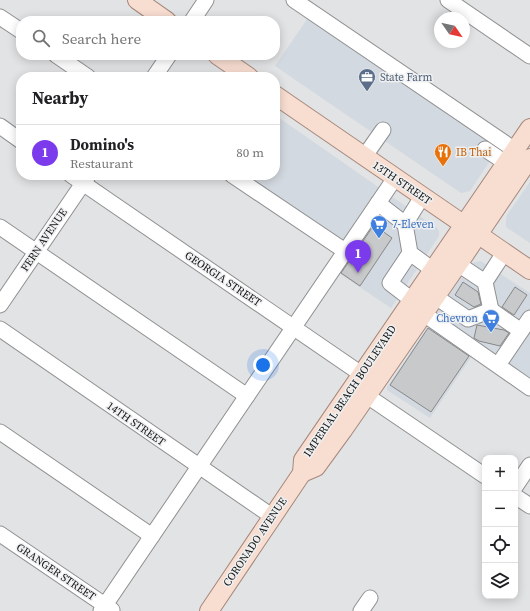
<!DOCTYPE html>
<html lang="en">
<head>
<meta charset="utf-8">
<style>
	:root { --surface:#fff; --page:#f2f2f2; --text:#202124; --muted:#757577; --line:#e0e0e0; --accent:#7c3aed }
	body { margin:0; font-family:"Source Serif 4",serif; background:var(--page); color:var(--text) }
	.controls { position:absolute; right:12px; bottom:12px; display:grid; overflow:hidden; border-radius:8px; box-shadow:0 2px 10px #0003 }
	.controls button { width:36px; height:36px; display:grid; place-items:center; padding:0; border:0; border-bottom:1px solid var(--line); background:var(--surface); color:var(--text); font:20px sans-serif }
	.compass { position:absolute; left:434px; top:12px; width:36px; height:36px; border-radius:50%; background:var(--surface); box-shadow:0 2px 10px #0003; rotate:124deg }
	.you { position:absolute; left:263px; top:365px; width:14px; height:14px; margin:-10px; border:3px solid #fff; border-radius:50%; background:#1a73e8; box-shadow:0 0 0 6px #1a73e833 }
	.badge { display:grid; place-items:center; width:26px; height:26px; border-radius:50%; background:var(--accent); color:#fff; font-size:13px; font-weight:700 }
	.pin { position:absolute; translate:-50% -33px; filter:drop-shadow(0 1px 2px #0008) }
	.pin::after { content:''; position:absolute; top:21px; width:14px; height:12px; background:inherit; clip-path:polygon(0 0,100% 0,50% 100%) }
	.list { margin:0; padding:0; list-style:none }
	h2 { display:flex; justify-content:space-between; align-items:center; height:52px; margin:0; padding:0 16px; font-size:17px }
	h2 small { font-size:13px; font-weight:400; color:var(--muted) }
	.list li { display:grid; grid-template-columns:26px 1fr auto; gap:12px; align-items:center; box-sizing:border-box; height:56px; padding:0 16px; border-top:1px solid var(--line) }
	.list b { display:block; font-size:15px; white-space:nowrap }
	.list p { margin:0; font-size:13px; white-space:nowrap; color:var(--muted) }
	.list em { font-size:13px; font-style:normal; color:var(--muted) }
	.icon { flex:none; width:22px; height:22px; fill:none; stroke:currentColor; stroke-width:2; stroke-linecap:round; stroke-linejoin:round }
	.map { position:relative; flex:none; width:530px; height:611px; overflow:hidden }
	.search { position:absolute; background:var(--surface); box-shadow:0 2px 10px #0003; left:16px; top:16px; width:264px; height:44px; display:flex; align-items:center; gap:10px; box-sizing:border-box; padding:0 14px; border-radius:16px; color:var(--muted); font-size:15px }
	.panel { position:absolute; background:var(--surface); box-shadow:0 2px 10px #0003; left:16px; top:72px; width:264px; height:108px; border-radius:16px }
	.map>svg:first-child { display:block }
</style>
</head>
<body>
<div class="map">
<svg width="530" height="611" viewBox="0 0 530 611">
	<rect width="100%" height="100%" fill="#e2e3e4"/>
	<!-- built -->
	<g fill="#d3d9e0">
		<polygon points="310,15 500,146 470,191 461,193 275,66"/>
		<polygon points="275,115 437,228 439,231 439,236 391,308 334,270 349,250 241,175 275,175"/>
		<polygon points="530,182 530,243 506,227 506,220 507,215"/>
		<polygon points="481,261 530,293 530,381 478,347 430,418 387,390 387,387 471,263"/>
	</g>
	<!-- building -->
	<g fill="#c8c9ca" stroke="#868788">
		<polygon points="374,225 392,238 360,286 341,273"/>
		<polygon points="463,282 478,292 481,304 474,307 455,295"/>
		<polygon points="515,287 527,295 514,315 502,307"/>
		<polygon points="477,325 504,330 509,333 500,346 479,341 474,338"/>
		<polygon points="428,328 469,356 431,412 390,385"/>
	</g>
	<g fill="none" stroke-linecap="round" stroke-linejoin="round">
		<defs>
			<g id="minor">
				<polyline points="294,0 515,150"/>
				<polyline points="448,0 530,56"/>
				<polyline points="0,17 21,31"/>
				<polyline points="192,21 206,0"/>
				<polyline points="56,55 88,77"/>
				<polyline points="154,77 169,55"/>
				<polyline points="0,126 21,141"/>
				<polyline points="485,149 506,163"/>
				<polyline points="364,157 383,130"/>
				<polyline points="71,175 370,380"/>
				<polyline points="232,175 345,251"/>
				<polyline points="378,203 405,224 410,253 433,270"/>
				<polyline points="405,224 422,197"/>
				<polyline points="0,227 247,396"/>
				<polyline points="410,253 390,283 412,300"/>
				<polyline points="458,264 485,282 491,310"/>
				<polyline points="485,282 504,253"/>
				<polyline points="436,297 468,319 491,310 521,331"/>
				<polyline points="0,305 88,176"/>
				<polyline points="424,314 530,388"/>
				<polyline points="0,329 273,517"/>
				<polyline points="498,365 530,318"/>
				<polyline points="357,389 485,476"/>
				<polyline points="0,432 152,536"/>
				<polyline points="515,487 530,465"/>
				<polyline points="515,496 530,506"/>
				<polyline points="0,534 112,610"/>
				<polyline points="101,611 395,178"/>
				<polyline points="361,611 370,598"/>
			</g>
			<g id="major">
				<polyline points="137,0 167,21"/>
				<polyline points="217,55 249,77"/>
				<polyline points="275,95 530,270"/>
				<polyline points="302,473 316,467 343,430 465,254 530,158"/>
				<polyline points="209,611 302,473 303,460 530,128"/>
			</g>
		</defs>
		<!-- minor casing -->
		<use href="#minor" stroke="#8f9091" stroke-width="17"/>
		<!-- major casing -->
		<use href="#major" stroke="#a6887c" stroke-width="20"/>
		<!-- minor -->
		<use href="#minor" stroke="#fff" stroke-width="15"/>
		<!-- major -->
		<use href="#major" stroke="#f8ddd1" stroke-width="18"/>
	</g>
	<!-- icons -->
	<defs>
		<symbol id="office-pin" viewBox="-11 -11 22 30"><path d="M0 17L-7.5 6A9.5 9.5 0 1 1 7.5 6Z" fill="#5c6f8a" stroke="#eff0f1"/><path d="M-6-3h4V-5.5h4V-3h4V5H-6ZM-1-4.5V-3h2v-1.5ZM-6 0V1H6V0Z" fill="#fff"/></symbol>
		<symbol id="restaurant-pin" viewBox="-11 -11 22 30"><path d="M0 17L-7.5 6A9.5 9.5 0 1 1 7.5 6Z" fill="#e8710a" stroke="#eff0f1"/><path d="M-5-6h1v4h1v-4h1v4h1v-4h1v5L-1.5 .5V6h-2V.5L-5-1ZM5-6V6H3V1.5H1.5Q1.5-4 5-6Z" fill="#fff"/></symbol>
		<symbol id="supermarket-pin" viewBox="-11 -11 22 30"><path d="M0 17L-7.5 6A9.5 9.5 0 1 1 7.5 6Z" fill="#3f7fe0" stroke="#eff0f1"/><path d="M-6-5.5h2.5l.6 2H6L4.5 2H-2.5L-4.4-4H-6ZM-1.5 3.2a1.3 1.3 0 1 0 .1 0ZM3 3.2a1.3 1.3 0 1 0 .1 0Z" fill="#fff"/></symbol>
	</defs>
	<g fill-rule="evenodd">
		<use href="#office-pin" x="357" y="67" width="20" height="27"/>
		<use href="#restaurant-pin" x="433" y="142" width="20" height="27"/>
		<use href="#supermarket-pin" x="369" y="214" width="20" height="27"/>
		<use href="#supermarket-pin" x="481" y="308" width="20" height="27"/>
	</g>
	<g text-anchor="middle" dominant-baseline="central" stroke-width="3" stroke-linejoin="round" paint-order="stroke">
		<!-- service labels -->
		<g font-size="11" fill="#4e5e75" stroke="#eff0f1" text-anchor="start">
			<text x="380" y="77">State Farm</text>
		</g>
		<!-- food labels -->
		<g font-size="11" fill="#c56008" stroke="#eff0f1" text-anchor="start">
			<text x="456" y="152">IB Thai</text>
		</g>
		<!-- street labels -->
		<g font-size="11" fill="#141515" stroke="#eff0f1">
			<text transform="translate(402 183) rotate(34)">13TH STREET</text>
			<text transform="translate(44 240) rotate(-56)">FERN AVENUE</text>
			<text transform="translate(223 279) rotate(34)">GEORGIA STREET</text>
			<text transform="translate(350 391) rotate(-56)">IMPERIAL BEACH BOULEVARD</text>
			<text transform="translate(136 424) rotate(35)">14TH STREET</text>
			<text transform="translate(255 542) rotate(-56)">CORONADO AVENUE</text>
			<text transform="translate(56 572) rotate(34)">GRANGER STREET</text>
		</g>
		<!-- shop labels -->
		<g font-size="11" fill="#366cbe" stroke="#eff0f1" text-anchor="start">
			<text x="392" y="224">7-Eleven</text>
			<text x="478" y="318" text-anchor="end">Chevron</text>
		</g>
	</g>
</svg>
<div class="controls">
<button>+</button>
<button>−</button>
<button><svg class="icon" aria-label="locate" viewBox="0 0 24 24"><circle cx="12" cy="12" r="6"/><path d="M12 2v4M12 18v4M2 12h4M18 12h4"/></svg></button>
<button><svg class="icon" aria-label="layers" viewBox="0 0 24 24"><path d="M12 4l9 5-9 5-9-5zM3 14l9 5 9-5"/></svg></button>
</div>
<svg class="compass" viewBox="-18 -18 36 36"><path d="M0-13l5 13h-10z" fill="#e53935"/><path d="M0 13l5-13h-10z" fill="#757577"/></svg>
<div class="you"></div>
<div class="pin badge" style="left:358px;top:273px">1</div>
<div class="search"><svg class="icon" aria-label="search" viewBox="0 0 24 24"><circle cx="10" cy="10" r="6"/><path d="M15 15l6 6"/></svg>Search here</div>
<section class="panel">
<h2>Nearby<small></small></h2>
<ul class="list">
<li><span class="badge">1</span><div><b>Domino's</b><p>Restaurant</p></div><em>80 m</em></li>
</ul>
</section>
</div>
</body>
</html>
